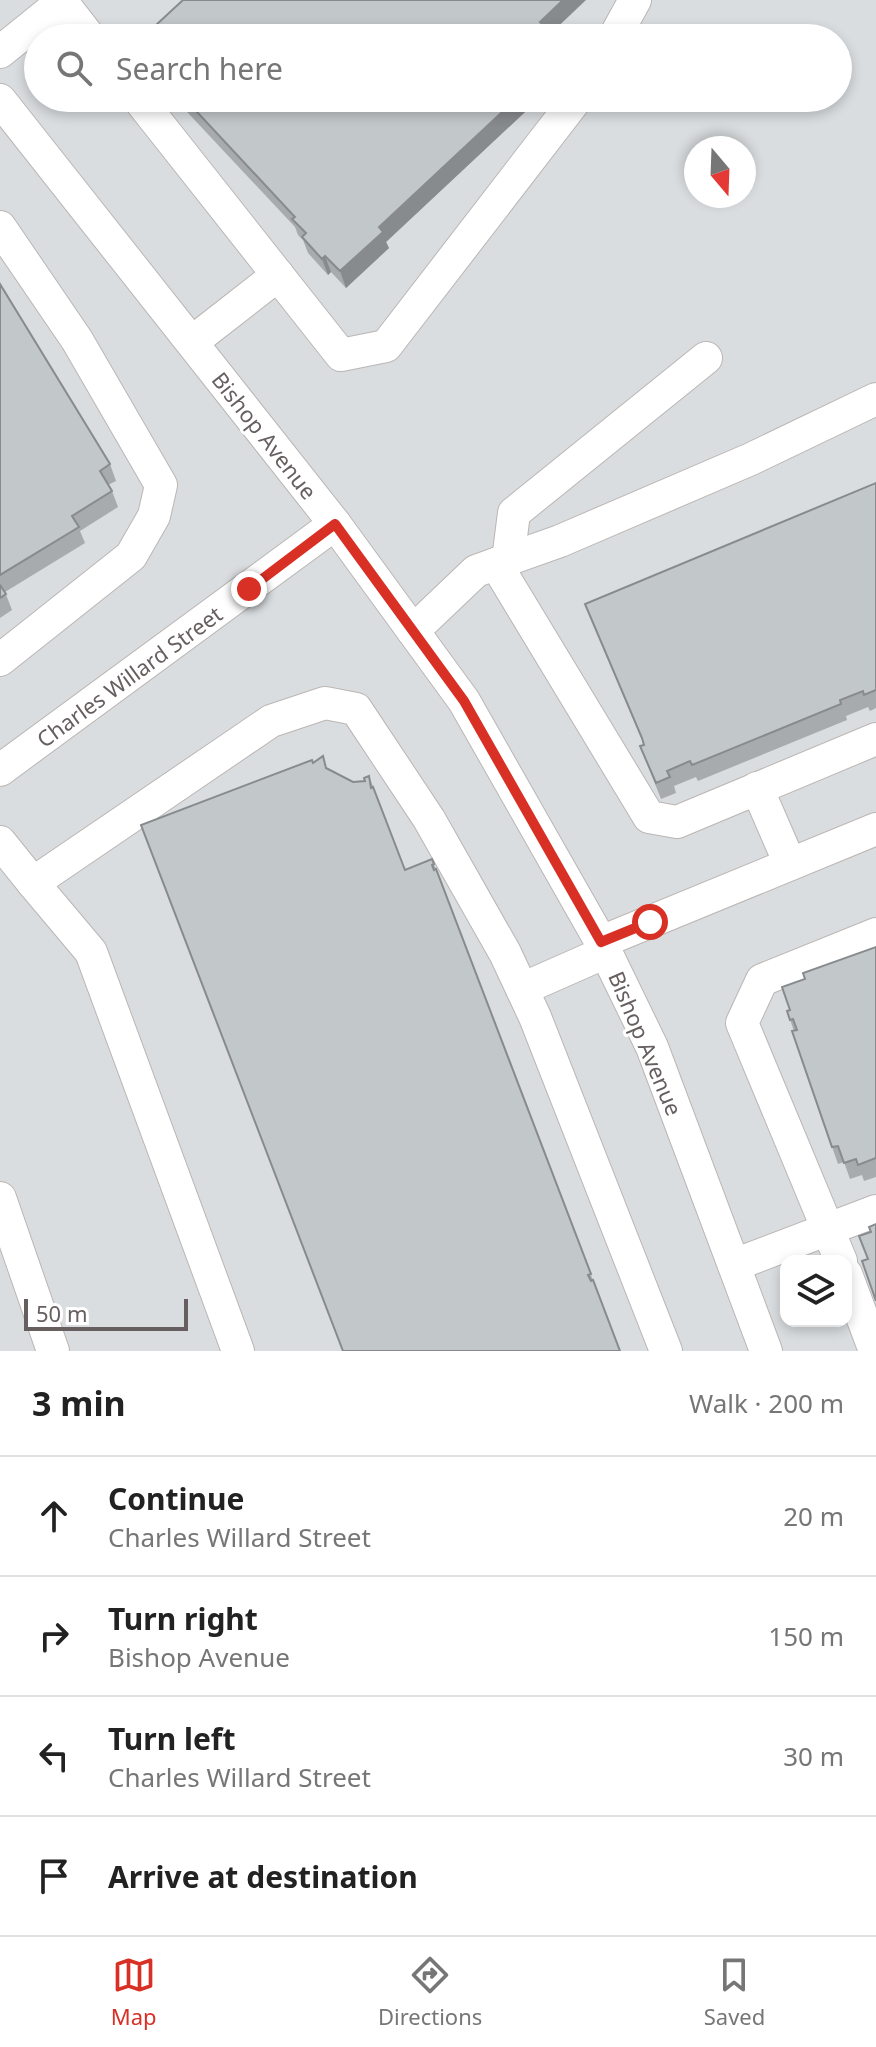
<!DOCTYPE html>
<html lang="en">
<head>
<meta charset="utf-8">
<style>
	:root { --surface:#fff; --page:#f6f6f6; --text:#222; --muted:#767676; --line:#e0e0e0; --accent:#d93025 }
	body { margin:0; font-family:"Noto Sans",sans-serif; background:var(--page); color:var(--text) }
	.controls { position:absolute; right:24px; bottom:24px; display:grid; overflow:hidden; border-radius:16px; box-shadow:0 4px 12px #0003 }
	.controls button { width:72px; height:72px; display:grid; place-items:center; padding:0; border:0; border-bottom:2px solid var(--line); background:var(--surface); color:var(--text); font:40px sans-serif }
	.compass { position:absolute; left:684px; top:136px; width:72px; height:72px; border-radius:50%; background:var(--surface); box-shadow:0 4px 12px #0003; rotate:161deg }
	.scale { position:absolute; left:24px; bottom:20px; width:164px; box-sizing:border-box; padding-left:8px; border:4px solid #675f5f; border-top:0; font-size:22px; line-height:28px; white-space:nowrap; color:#675f5f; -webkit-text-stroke:6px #fff; paint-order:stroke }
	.stop { position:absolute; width:24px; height:24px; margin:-18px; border:6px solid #d93025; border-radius:50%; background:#fff }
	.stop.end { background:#d93025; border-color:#fff; box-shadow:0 2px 8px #0008 }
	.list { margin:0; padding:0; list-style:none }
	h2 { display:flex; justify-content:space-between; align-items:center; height:104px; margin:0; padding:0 32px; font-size:34px }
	h2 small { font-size:26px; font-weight:400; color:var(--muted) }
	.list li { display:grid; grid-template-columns:52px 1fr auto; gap:24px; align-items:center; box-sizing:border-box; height:120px; padding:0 32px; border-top:2px solid var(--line) }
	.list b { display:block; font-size:30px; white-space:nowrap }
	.list p { margin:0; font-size:26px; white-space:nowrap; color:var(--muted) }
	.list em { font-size:26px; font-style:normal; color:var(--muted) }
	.icon { flex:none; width:44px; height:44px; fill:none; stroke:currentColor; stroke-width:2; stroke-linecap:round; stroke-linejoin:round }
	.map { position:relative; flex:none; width:876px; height:1351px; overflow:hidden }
	.search { position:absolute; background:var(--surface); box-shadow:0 4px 12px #0003; left:24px; right:24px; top:24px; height:88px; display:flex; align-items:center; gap:20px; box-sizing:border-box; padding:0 28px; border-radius:44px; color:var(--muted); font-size:30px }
	.sheet { height:584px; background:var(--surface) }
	nav { display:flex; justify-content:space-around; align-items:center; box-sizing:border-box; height:112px; border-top:2px solid var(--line); background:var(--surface); font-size:22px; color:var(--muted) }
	nav a { display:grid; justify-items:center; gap:4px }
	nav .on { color:var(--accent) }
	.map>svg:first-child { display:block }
</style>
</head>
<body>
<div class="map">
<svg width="876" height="1351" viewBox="0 0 876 1351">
	<rect width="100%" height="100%" fill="#e8edf0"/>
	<!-- industrial -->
	<path fill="#d9dddf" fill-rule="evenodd" d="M0 0H876V1351H0ZM38 38H838V98H38ZM696 148H744V196H696ZM786 1261H846V1321H786Z"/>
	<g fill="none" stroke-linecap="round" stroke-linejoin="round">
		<defs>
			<g id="minor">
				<polyline points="614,38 635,0"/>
				<polyline points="0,52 62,2 90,38"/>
				<polyline points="138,98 341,355 386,346 577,98"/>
				<polyline points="0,100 335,524 464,701 601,942 652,1047 766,1351"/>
				<polyline points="0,227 77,340 161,485 154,516 131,556 0,660"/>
				<polyline points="192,342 278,275"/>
				<polyline points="508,560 514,513 706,358"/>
				<polyline points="496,564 649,817 677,822 876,739"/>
				<polyline points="413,631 476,571 560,541 751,459 876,399"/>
				<polyline points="0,770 335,524"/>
				<polyline points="757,788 790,864"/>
				<polyline points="0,842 33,883 271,721 325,703 356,709 429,819 505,953 535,1017 666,1351"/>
				<polyline points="33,883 91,952 238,1351"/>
				<polyline points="601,942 876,829"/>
				<polyline points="522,989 606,952"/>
				<polyline points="0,1198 53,1351"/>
				<polyline points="841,1261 742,1023 762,980 876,934"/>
				<polyline points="734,1265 876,1211"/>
				<polyline points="846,1274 875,1351"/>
			</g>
		</defs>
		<!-- minor casing -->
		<use href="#minor" stroke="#bbb6b4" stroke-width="34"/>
		<!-- minor -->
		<use href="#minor" stroke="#fff" stroke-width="32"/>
	</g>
	<!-- wall -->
	<g fill="#a7abad">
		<polygon points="174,98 540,98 386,242 389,248 346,288 331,272 328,275 308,253 303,240 298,235 295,227"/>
		<polygon points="0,284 110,464 116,481 108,485 112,491 118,507 80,531 85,543 5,592 12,610 0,618"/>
		<polygon points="876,483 876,708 870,711 868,707 846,716 847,720 698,781 696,777 674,786 676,793 661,799 640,746 644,745 585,604"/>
		<polygon points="313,763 353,782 365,781 369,776 405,870 432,859 620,1351"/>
		<polygon points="876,947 876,1177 864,1181 862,1175 850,1179 844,1162 838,1164 792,1031 794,1031 787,1011 790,1010 805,979"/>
	</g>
	<!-- shaded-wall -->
	<g fill="#888b8d">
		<polygon points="563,0 586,0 546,38 540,22"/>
		<polygon points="517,98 540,98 386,242 389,248 346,288 340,271 379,227"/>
		<polygon points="325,256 331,272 328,275 322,259"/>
	</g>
	<!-- building -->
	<g fill="#c2c7c9" stroke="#888b8d" stroke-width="2">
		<polygon points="183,0 563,0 540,22 555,38 142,38"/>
		<polygon points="184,98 517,98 379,227 383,232 340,271 325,256 322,259 302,237 306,233 292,219 295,217"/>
		<polygon points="0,284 110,464 100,471 112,491 72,516 79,527 0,575"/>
		<polygon points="876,483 876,690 864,695 863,691 840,700 841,704 692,765 690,761 667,771 670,777 656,783 640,746 644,745 642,738 585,604"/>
		<polygon points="0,585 6,594 0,598"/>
		<polygon points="323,756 326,768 353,782 365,781 364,778 369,776 371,788 373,787 405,870 432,859 434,864 432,865 434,870 436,869 591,1274 588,1275 591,1281 593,1280 620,1351 343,1351 141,825 312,760 313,763"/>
		<polygon points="876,947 876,1158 858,1165 856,1159 844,1163 838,1146 832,1147 792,1031 797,1030 793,1019 790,1020 787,1011 790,1010 782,987 805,979 803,973"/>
		<polygon points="876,1224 876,1301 862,1261 868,1259 859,1236 871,1232 869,1227"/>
	</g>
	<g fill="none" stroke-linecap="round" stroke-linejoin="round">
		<!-- route -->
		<polyline stroke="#d93025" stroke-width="10" points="249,589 335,524 464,701 601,942 650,922"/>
	</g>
	<g text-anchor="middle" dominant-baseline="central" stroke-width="6" stroke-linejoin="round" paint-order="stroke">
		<!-- street labels -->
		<g font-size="22" fill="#675f5f" stroke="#fff">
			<text transform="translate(265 435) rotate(52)">Bishop Avenue</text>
			<text transform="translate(129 676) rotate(-36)">Charles Willard Street</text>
			<text transform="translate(646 1043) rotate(67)">Bishop Avenue</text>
		</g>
	</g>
</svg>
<div class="controls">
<button><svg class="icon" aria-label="layers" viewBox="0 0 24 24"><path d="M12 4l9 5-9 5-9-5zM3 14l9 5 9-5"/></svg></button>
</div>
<svg class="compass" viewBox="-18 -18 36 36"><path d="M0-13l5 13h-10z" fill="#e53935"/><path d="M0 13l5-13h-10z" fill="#767676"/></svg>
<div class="scale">50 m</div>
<div class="stop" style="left:650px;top:922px"></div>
<div class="stop end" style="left:249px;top:589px"></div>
<div class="search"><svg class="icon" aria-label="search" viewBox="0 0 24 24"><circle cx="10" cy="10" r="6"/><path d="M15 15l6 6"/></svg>Search here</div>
</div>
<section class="sheet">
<h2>3 min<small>Walk · 200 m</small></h2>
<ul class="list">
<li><svg class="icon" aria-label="ahead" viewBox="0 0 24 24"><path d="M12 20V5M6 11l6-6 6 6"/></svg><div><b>Continue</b><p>Charles Willard Street</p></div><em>20 m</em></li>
<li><svg class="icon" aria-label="right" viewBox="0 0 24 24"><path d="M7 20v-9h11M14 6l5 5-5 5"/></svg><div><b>Turn right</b><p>Bishop Avenue</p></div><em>150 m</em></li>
<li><svg class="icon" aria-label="left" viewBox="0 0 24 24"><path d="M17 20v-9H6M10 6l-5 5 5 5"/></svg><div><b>Turn left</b><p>Charles Willard Street</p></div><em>30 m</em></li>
<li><svg class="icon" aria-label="arrive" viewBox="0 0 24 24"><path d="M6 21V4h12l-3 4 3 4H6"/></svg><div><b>Arrive at destination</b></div></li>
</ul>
</section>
<nav>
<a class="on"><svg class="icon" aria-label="map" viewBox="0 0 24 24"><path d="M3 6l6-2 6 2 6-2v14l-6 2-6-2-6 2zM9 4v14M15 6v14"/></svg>Map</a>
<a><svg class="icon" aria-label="directions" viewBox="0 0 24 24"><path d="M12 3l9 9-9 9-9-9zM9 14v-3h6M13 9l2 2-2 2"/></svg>Directions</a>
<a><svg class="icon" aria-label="saved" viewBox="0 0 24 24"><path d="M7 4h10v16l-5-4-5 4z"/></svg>Saved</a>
</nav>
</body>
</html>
